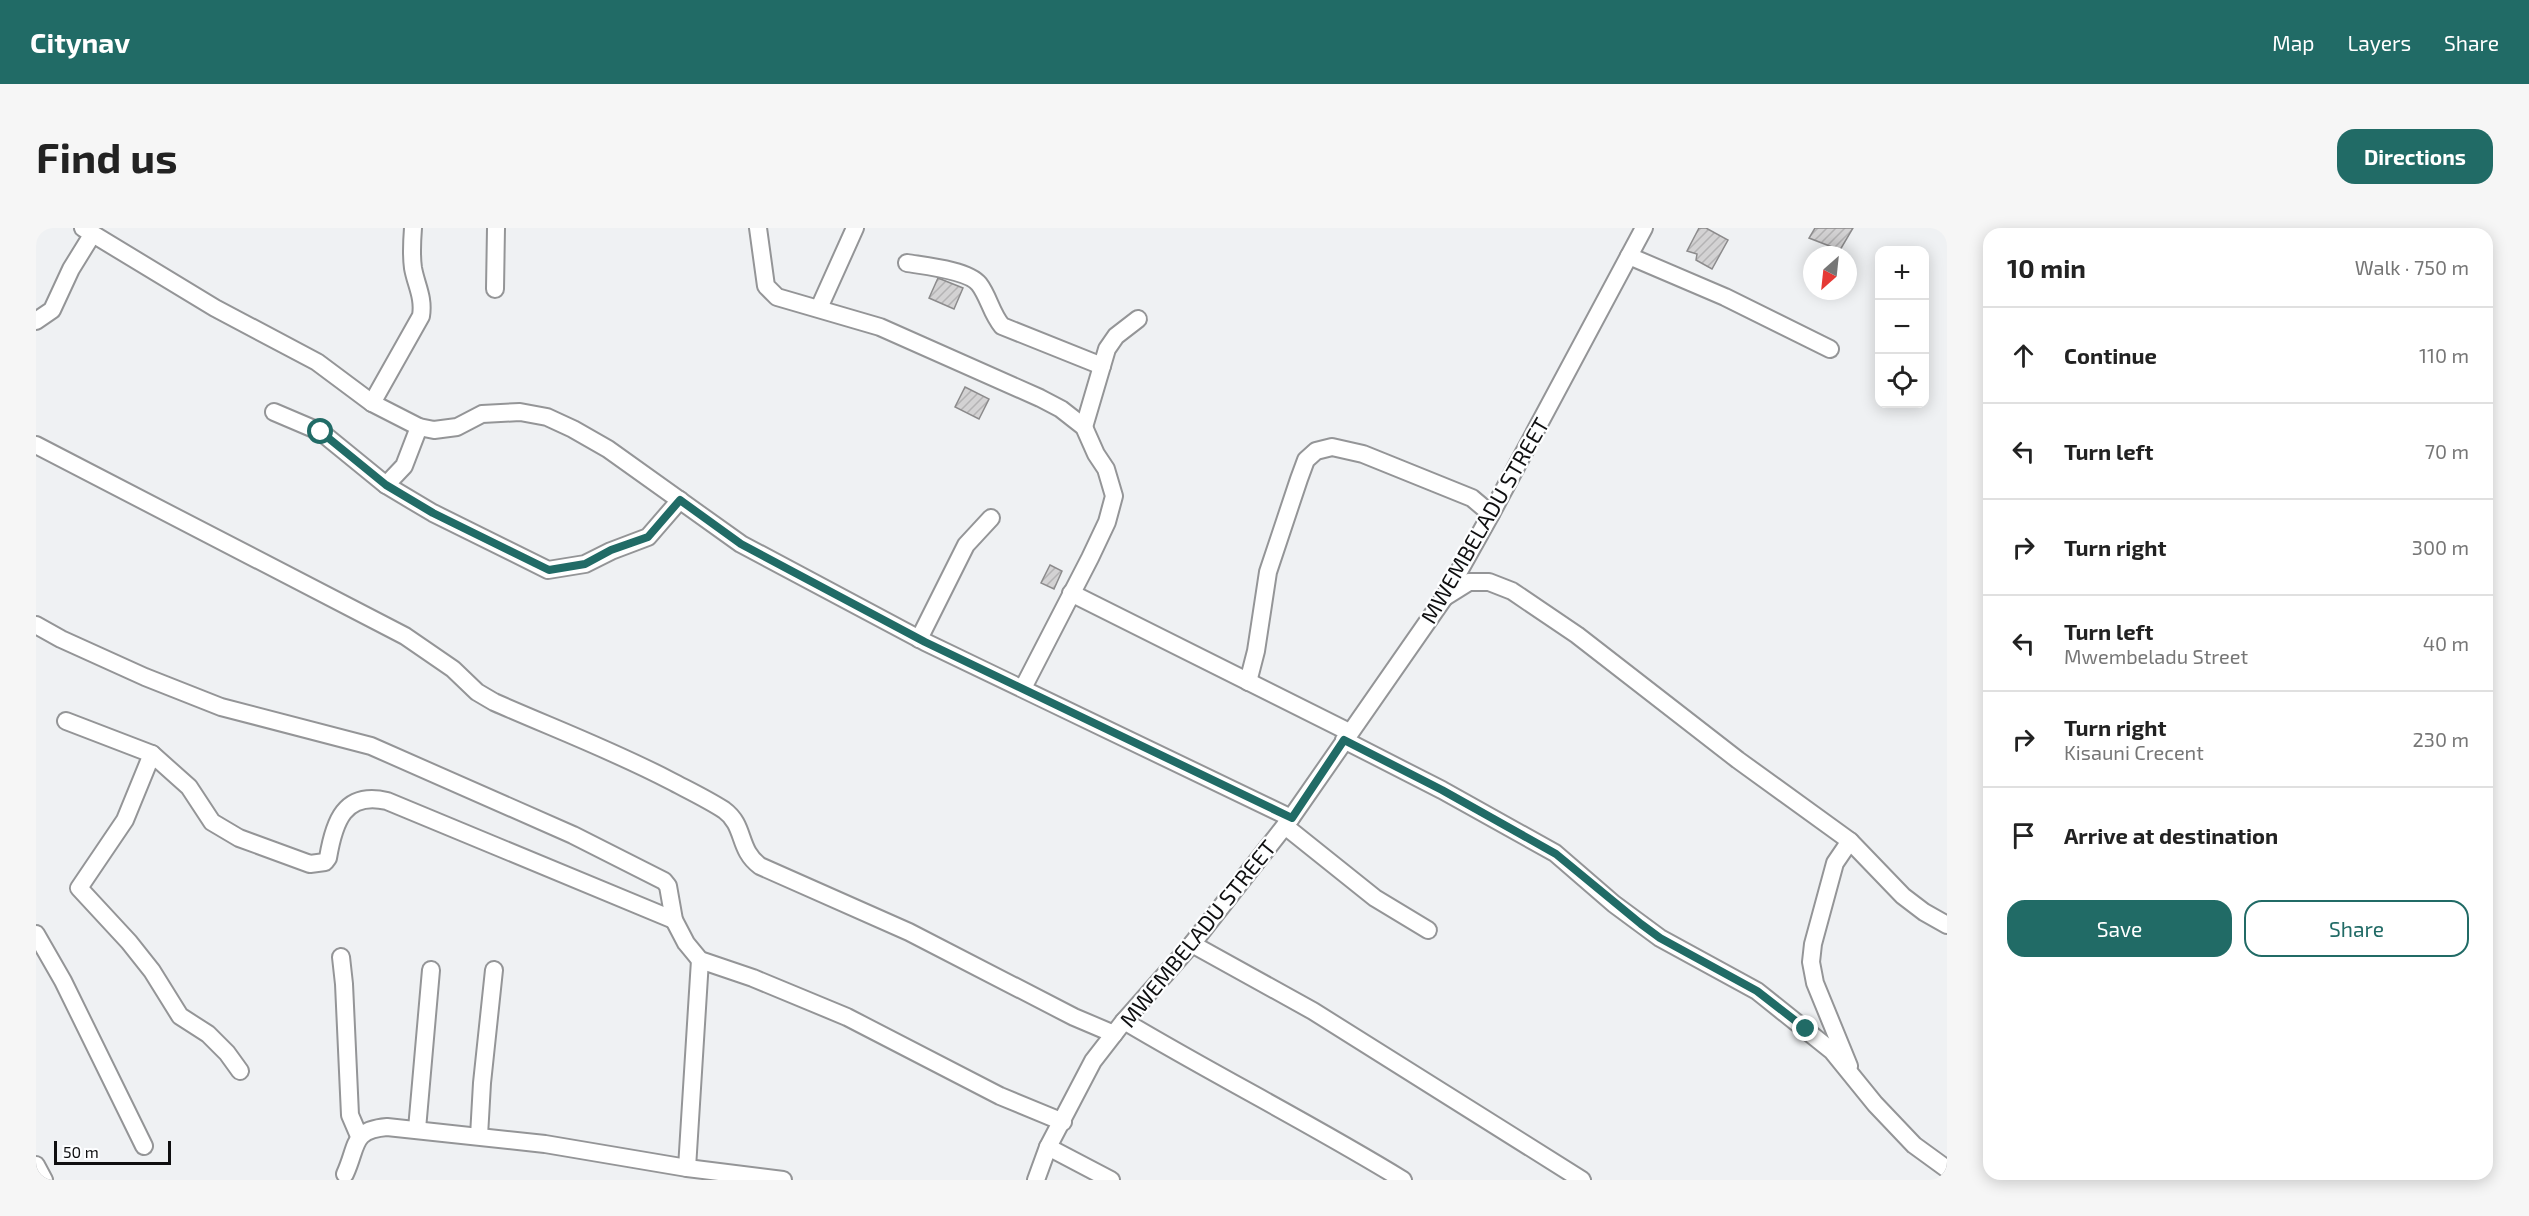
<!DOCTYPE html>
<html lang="en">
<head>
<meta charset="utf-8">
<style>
	:root { --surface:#fff; --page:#f6f6f6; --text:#222; --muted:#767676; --line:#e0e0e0; --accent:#216b66 }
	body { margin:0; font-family:"Exo 2",sans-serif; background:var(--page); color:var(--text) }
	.controls { position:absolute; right:18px; top:18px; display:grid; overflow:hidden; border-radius:12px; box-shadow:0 3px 15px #0003 }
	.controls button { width:54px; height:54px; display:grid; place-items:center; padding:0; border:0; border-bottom:2px solid var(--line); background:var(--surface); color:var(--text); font:30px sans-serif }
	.compass { position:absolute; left:1767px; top:18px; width:54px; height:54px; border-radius:50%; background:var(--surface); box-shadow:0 3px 15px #0003; rotate:207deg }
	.scale { position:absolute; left:18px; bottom:15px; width:117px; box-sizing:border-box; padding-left:6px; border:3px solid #0f0f10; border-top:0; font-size:16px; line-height:21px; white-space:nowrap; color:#0f0f10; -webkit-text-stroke:4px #fdfeff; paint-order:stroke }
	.stop { position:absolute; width:18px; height:18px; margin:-14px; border:4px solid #216b66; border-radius:50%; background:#fff }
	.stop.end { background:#216b66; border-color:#fff; box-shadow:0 2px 6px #0008 }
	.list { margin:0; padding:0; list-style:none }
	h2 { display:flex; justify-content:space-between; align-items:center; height:78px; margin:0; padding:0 24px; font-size:26px }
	h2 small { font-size:20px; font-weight:400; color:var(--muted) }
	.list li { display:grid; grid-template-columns:39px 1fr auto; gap:18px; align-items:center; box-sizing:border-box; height:96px; padding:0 24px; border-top:2px solid var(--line) }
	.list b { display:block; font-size:22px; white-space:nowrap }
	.list p { margin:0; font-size:20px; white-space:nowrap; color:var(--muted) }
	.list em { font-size:20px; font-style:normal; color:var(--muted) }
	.actions { display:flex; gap:12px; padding:18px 24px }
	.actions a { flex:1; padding:14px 0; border:2px solid var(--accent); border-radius:18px; text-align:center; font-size:21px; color:var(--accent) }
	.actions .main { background:var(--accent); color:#fff }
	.icon { flex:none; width:33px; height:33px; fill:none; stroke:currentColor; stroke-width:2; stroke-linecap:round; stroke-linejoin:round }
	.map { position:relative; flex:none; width:1911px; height:952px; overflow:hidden; border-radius:18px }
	header { display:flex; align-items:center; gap:36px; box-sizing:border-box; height:84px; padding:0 30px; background:var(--accent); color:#fff }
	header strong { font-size:28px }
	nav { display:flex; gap:33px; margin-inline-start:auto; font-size:21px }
	.intro { display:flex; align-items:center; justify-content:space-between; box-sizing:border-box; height:144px; padding:0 36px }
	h1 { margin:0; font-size:42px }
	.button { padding:15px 27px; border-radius:18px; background:var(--accent); color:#fff; font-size:21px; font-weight:700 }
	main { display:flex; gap:36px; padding:0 36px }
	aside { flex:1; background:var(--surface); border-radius:18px; box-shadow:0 3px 15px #0003 }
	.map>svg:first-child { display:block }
</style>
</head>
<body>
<header>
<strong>Citynav</strong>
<nav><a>Map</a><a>Layers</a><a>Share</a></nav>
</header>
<div class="intro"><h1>Find us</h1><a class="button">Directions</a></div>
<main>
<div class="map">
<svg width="1911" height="952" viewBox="0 0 1911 952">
	<defs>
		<pattern id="building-hatch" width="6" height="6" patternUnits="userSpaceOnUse" patternTransform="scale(1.5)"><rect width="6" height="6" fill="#d3d2d3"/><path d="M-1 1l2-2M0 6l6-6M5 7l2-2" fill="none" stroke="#b4b3b4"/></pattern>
	</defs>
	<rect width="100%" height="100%" fill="#eff1f3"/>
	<!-- building -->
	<g fill="url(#building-hatch)" stroke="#8c8b8c" stroke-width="1.5">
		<polygon points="1663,0 1670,0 1692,12 1676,41 1660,32 1661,26 1651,23"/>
		<polygon points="1779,0 1817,0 1804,22 1773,10"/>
		<polygon points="902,50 927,60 918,81 893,70"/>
		<polygon points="929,159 953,171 943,191 919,179"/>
		<polygon points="1014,337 1026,343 1018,361 1005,355"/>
	</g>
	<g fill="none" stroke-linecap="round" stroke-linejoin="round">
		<defs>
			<g id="minor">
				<polyline points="47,0 179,80 281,134 336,175 383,199 398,202 421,199 446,186 484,184 511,189 537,201 572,221 705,316 889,414 1255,590"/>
				<polyline points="722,0 730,58 741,69 844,99 1004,170 1025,181 1048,199 1060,226 1070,241 1078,268 1071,294 1054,330 987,460"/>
				<polyline points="1593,28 1689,69 1794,121"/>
				<path d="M871 35C889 38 932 42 943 56 953 69 955 85 966 98L1066 138"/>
				<polyline points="459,61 460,0"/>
				<polyline points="783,80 819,0"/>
				<polyline points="0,93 16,82 35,41 56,7"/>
				<path d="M336 175 385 88C388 69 380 57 377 40 375 26 376 13 377 0"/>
				<polyline points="238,184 285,204 350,257 397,285 512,342 549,336 575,323 612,309 644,272"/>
				<polyline points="1048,199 1071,121 1080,108 1102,91"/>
				<path d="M0 217 369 408 417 441 441 464 458 474C517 500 578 523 635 553 652 562 671 571 688 582 710 598 701 621 724 638L873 704 1038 789 1078 806"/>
				<polyline points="350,257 368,238 383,199"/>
				<polyline points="1035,365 1313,504"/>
				<polyline points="1409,369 1433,354 1453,354 1476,363 1541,407 1702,532 1814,613 1867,668 1888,684 1911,697"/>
				<polyline points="0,397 25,411 109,449 185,479 335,518 537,607 628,653 632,658 638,692 650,715 664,732 717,750 811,789 964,868 1027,894"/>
				<polyline points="883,411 930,317 955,290"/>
				<polyline points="1212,454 1220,423 1232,344 1263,251 1270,232 1280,223 1296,219 1327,226 1436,270 1455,286"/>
				<polyline points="30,493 116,526"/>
				<polyline points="1308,512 1406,562 1519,625 1578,676 1624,710 1721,763 1796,823 1839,876 1878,917 1911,941"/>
				<polyline points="1249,598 1339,670 1392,702"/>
				<polyline points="0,706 27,753 108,918"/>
				<polyline points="1156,716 1277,783 1546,952"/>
				<polyline points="305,729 308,756 314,887 323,908"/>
				<path d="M1088 793C1180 848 1276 896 1367 952"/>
				<polyline points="1813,838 1779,755 1775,734 1777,716 1799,635 1814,613"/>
				<path d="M204 843 191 825 172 806 144 788 116 743 93 714 43 660 89 592 116 526 153 559 176 594 203 610 274 636 289 634 292 630C298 594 308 563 351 573L638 692"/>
				<polyline points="381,901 395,742"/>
				<polyline points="443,908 446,855 458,742"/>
				<polyline points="1012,919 1075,952"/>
				<polyline points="0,937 8,952"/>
				<polyline points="651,940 664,732"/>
				<path d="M309 946C322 918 315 902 351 899L509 916 651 940 747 952"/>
				<polyline points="1000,952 1012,919 1057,833 1088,793 1156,716 1255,590 1408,370 1455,286 1608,0"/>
			</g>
		</defs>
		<!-- minor casing -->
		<use href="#minor" stroke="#949597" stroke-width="20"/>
		<!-- minor -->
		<use href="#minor" stroke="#fff" stroke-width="16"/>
	</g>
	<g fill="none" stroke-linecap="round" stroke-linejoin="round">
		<!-- route -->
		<polyline stroke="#216b66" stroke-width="8" points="285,204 350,257 397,285 513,342 549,336 575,322 612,309 644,272 705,316 889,414 1256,590 1308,512 1406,562 1520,626 1605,696 1624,710 1721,763 1770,801"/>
	</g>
	<g text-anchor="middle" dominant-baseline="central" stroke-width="4.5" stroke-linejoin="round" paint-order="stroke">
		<!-- street labels -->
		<g font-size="22" fill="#0f0f10" stroke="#fdfeff">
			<text transform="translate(1448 292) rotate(-60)">MWEMBELADU STREET</text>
			<text transform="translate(1161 705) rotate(-51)">MWEMBELADU STREET</text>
		</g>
	</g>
</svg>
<div class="controls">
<button>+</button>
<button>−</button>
<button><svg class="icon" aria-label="locate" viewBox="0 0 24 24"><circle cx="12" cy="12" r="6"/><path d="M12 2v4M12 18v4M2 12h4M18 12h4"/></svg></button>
</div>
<svg class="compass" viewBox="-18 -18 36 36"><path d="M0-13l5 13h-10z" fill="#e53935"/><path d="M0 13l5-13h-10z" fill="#767676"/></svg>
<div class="scale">50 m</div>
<div class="stop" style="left:285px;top:204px"></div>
<div class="stop end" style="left:1770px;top:801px"></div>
</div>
<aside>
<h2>10 min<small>Walk · 750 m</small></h2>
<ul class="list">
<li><svg class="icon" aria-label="ahead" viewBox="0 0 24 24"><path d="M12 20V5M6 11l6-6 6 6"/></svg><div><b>Continue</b></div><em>110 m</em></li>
<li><svg class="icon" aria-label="left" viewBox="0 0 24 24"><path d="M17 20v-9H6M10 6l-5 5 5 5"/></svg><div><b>Turn left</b></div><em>70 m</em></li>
<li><svg class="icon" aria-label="right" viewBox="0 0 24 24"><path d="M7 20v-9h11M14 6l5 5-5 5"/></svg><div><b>Turn right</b></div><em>300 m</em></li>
<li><svg class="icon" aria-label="left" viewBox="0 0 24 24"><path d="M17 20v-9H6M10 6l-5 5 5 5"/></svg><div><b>Turn left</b><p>Mwembeladu Street</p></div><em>40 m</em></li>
<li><svg class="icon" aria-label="right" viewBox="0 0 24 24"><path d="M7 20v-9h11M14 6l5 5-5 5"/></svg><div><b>Turn right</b><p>Kisauni Crecent</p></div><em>230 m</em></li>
<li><svg class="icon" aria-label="arrive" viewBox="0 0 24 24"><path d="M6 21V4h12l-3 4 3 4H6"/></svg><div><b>Arrive at destination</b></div></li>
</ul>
<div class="actions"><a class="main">Save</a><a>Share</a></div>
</aside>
</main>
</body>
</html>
